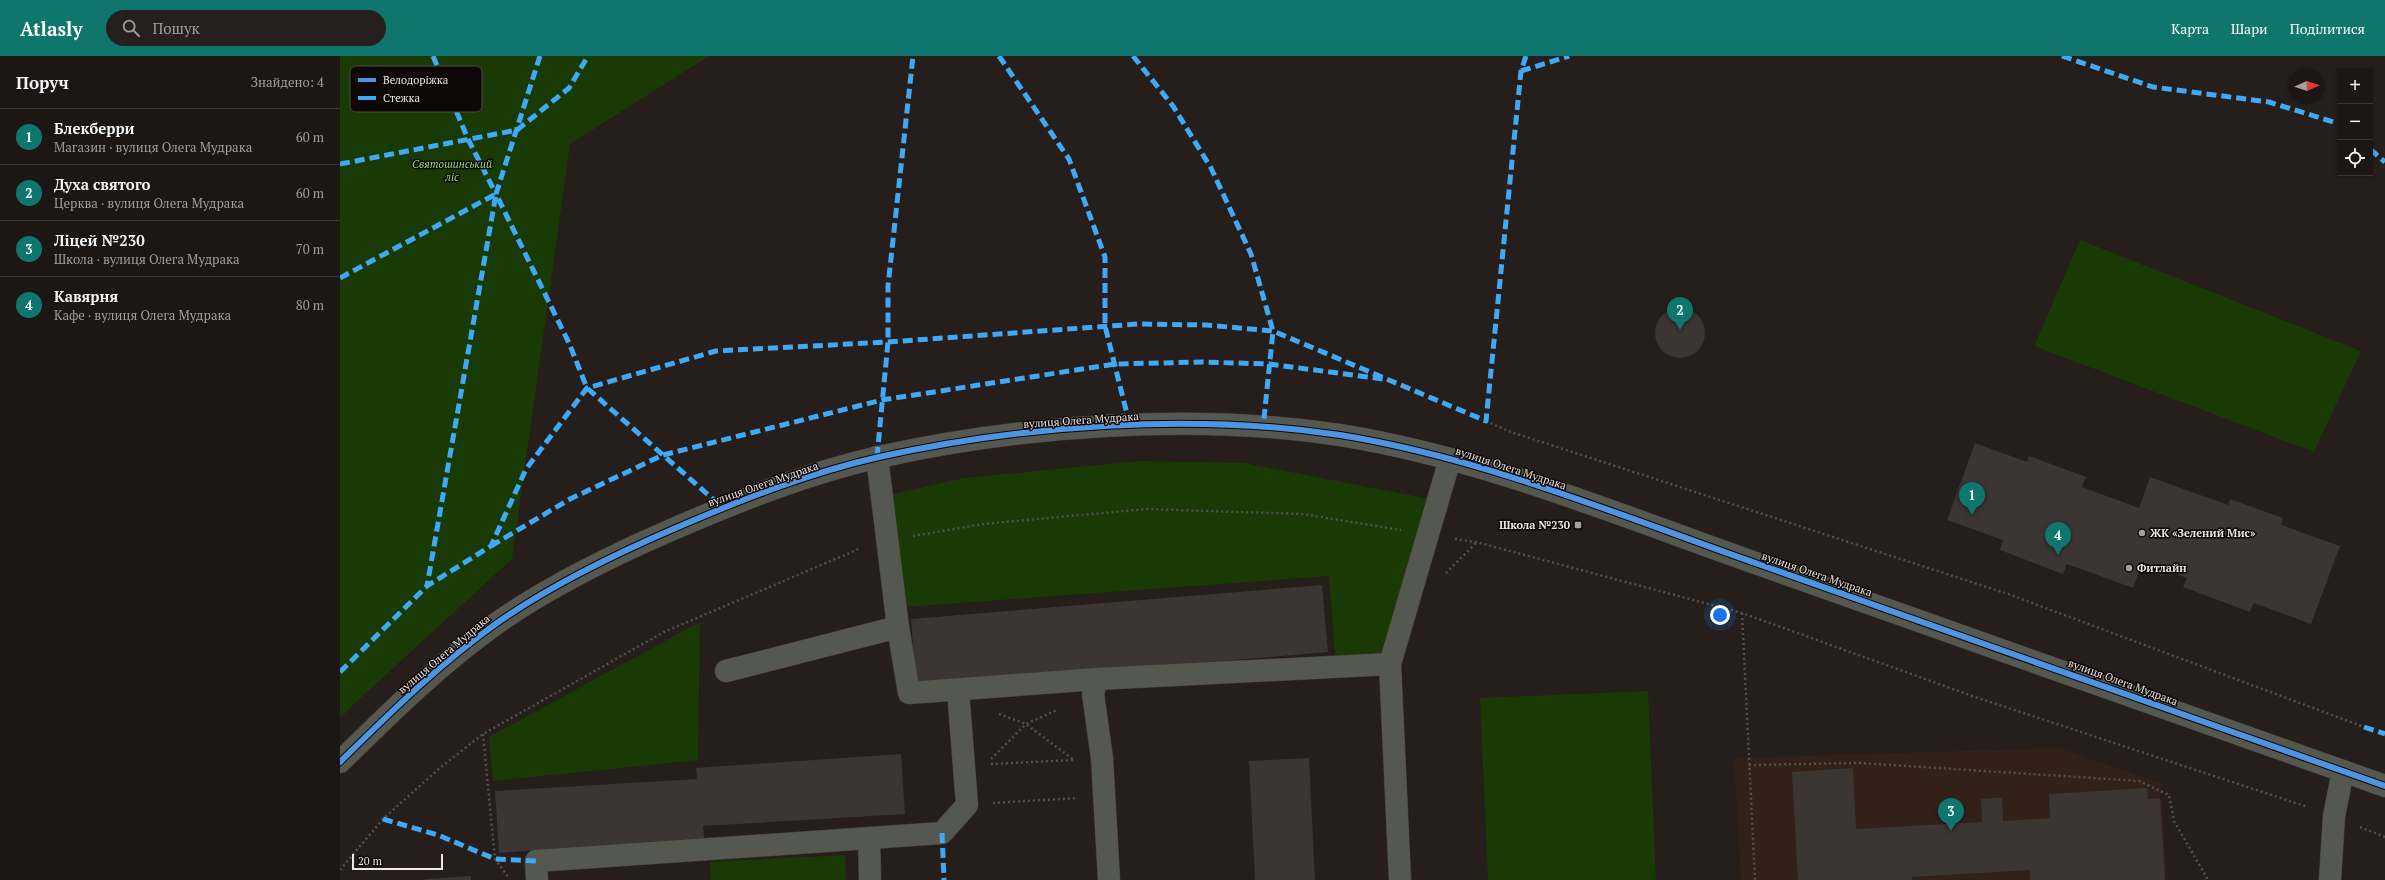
<!DOCTYPE html>
<html lang="uk">
<head>
<meta charset="utf-8">
<style>
	:root { --surface:#1c1614; --page:#251f1d; --text:#f1f3f6; --muted:#a09fa0; --line:#3a3534; --accent:#0f766e }
	body { margin:0; font-family:"PT Serif",serif; background:var(--page); color:var(--text) }
	.controls { position:absolute; right:12px; top:12px; display:grid; overflow:hidden; border-radius:0px; box-shadow:0 1px 3px #0004 }
	.controls button { width:36px; height:36px; display:grid; place-items:center; padding:0; border:0; border-bottom:1px solid var(--line); background:var(--surface); color:var(--text); font:20px sans-serif }
	.compass { position:absolute; left:1949px; top:12px; width:36px; height:36px; border-radius:50%; background:var(--surface); box-shadow:0 1px 3px #0004; rotate:87deg }
	.scale { position:absolute; left:12px; bottom:10px; width:91px; box-sizing:border-box; padding-left:4px; border:2px solid #f0e6e3; border-top:0; font-size:11px; line-height:14px; white-space:nowrap; color:#f0e6e3; -webkit-text-stroke:3px #0d0806; paint-order:stroke }
	.you { position:absolute; left:1380px; top:559px; width:14px; height:14px; margin:-10px; border:3px solid #fff; border-radius:50%; background:#1a73e8; box-shadow:0 0 0 6px #1a73e833 }
	.badge { display:grid; place-items:center; width:26px; height:26px; border-radius:50%; background:var(--accent); color:#fff; font-size:13px; font-weight:700 }
	.pin { position:absolute; translate:-50% -33px; filter:drop-shadow(0 1px 2px #0008) }
	.pin::after { content:''; position:absolute; top:21px; width:14px; height:12px; background:inherit; clip-path:polygon(0 0,100% 0,50% 100%) }
	.list { margin:0; padding:0; list-style:none }
	h2 { display:flex; justify-content:space-between; align-items:center; height:52px; margin:0; padding:0 16px; font-size:17px }
	h2 small { font-size:13px; font-weight:400; color:var(--muted) }
	.list li { display:grid; grid-template-columns:26px 1fr auto; gap:12px; align-items:center; box-sizing:border-box; height:56px; padding:0 16px; border-top:1px solid var(--line) }
	.list b { display:block; font-size:15px; white-space:nowrap }
	.list p { margin:0; font-size:13px; white-space:nowrap; color:var(--muted) }
	.list em { font-size:13px; font-style:normal; color:var(--muted) }
	.icon { flex:none; width:22px; height:22px; fill:none; stroke:currentColor; stroke-width:2; stroke-linecap:round; stroke-linejoin:round }
	.map { position:relative; flex:none; width:2045px; height:824px; overflow:hidden }
	header { display:flex; align-items:center; gap:24px; box-sizing:border-box; height:56px; padding:0 20px; background:var(--accent); color:#fff }
	header strong { font-size:19px }
	nav { display:flex; gap:22px; margin-inline-start:auto; font-size:14px }
	.search { width:280px; height:36px; background:var(--page); display:flex; align-items:center; gap:10px; box-sizing:border-box; padding:0 14px; border-radius:22px; color:var(--muted); font-size:15px }
	main { display:flex }
	aside { flex:1; background:var(--surface) }
	.map>svg:first-child { display:block }
</style>
</head>
<body>
<header>
<strong>Atlasly</strong>
<div class="search"><svg class="icon" aria-label="search" viewBox="0 0 24 24"><circle cx="10" cy="10" r="6"/><path d="M15 15l6 6"/></svg>Пошук</div>
<nav><a>Карта</a><a>Шари</a><a>Поділитися</a></nav>
</header>
<main>
<aside>
<h2>Поруч<small>Знайдено: 4</small></h2>
<ul class="list">
<li><span class="badge">1</span><div><b>Блекберри</b><p>Магазин · вулиця Олега Мудрака</p></div><em>60 m</em></li>
<li><span class="badge">2</span><div><b>Духа святого</b><p>Церква · вулиця Олега Мудрака</p></div><em>60 m</em></li>
<li><span class="badge">3</span><div><b>Ліцей №230</b><p>Школа · вулиця Олега Мудрака</p></div><em>70 m</em></li>
<li><span class="badge">4</span><div><b>Кавярня</b><p>Кафе · вулиця Олега Мудрака</p></div><em>80 m</em></li>
</ul>
</aside>
<div class="map">
<svg width="2045" height="824" viewBox="0 0 2045 824">
	<rect width="100%" height="100%" fill="#251e1b"/>
	<!-- built -->
	<polygon fill="#322119" points="1719,692 1821,727 1827,824 1401,824 1394,702"/>
	<!-- green -->
	<g fill="#193a05">
		<polygon points="0,0 369,0 230,88 172,503 13,649 0,663"/>
		<polygon points="1740,184 2021,295 1974,396 1694,290"/>
		<polygon points="800,405 904,407 1090,443 1043,602 995,599 989,520 563,551 549,439 624,422"/>
		<polygon points="360,566 358,704 153,725 149,681"/>
		<polygon points="1308,635 1316,824 1148,824 1140,642"/>
		<polygon points="505,799 506,824 371,824 370,806"/>
	</g>
	<!-- building -->
	<g fill="#3b3533">
		<circle cx="1340" cy="277" r="25"/>
		<polygon points="1635,387 1687,406 1689,400 1746,421 1742,431 1799,452 1810,421 1888,449 1890,443 1943,462 1941,469 2000,490 1971,568 1914,547 1910,556 1843,531 1847,522 1803,506 1793,532 1727,508 1723,518 1660,494 1663,484 1607,464"/>
		<polygon points="982,529 988,596 576,631 571,563"/>
		<polygon points="561,698 565,758 363,770 364,782 159,797 155,735 357,723 356,712"/>
		<polygon points="969,702 975,824 915,824 909,705"/>
		<polygon points="1513,712 1516,773 1642,766 1641,743 1652,742 1662,742 1663,765 1710,762 1709,738 1807,732 1808,743 1820,742 1825,824 1690,824 1690,814 1572,821 1572,824 1458,824 1452,716"/>
		<polygon points="131,820 131,824 85,824 85,823"/>
	</g>
	<g fill="none" stroke-linecap="round" stroke-linejoin="round">
		<defs>
			<g id="minor">
				<polyline points="537,401 558,571 569,637 757,623 1050,608"/>
				<polyline points="386,615 558,571"/>
				<polyline points="757,623 753,638 762,702 769,824"/>
				<path d="M0 706C50 657 99 608 157 567 211 529 271 500 331 474 398 445 468 417 539 401 683 369 854 357 1000 379 1144 402 1284 461 1421 509 1629 582 1837 656 2045 730"/>
				<polyline points="529,782 530,824"/>
				<polyline points="197,824 196,805 602,777 627,749 618,634"/>
				<polyline points="1060,824 1050,608 1110,403"/>
				<polyline points="1990,824 1994,760 2003,715"/>
			</g>
		</defs>
		<!-- minor casing -->
		<use href="#minor" stroke="#413b38" stroke-width="23"/>
		<!-- path -->
		<g stroke="#51524b" stroke-width="2.5" stroke-dasharray="2 3" stroke-linecap="butt">
			<polyline points="1146,365 1171,376 1668,538 2024,671"/>
			<polyline points="573,480 643,468 806,453 962,458 1061,474"/>
			<polyline points="1115,483 1136,486 1402,557 1635,641 1968,751"/>
			<polyline points="1106,517 1136,487"/>
			<polyline points="1402,557 1415,824"/>
			<polyline points="659,658 686,668 734,704"/>
			<polyline points="143,678 155,803 169,822"/>
			<polyline points="651,703 686,668 717,654"/>
			<polyline points="651,708 734,704"/>
			<polyline points="1409,709 1520,707 1799,725 1829,739 1834,765 1868,824"/>
			<polyline points="653,747 738,742"/>
			<polyline points="2020,771 2045,781"/>
			<polyline points="0,814 43,763 101,711 143,678 324,576 521,492"/>
		</g>
		<!-- minor -->
		<use href="#minor" stroke="#55584e" stroke-width="22"/>
		<!-- quiet -->
		<g stroke="#3fa9f5" stroke-width="5" stroke-dasharray="10 5" stroke-linecap="butt">
			<polyline points="93,0 128,83 156,138"/>
			<polyline points="200,0 156,138 229,287 247,332 382,451"/>
			<polyline points="659,0 729,103 765,201 765,270 790,370"/>
			<polyline points="793,0 833,50 871,112 911,198 933,275 923,372"/>
			<polyline points="1722,0 1813,31 1929,46 2000,68"/>
			<polyline points="1181,15 1229,0"/>
			<polyline points="2030,93 2045,106"/>
			<polyline points="0,108 177,74 229,32 248,0"/>
			<polyline points="0,222 156,138 87,530"/>
			<polyline points="537,401 548,286 548,230 573,0"/>
			<polyline points="151,490 230,443 323,399 542,344 775,308 863,306 929,308 1043,323"/>
			<polyline points="0,616 87,530 151,490 186,413 247,332 376,295 548,286 798,268 866,269 933,275 1146,365 1181,15 1186,0"/>
			<polyline points="2024,671 2045,678"/>
			<polyline points="43,763 98,779 155,803 196,805"/>
			<polyline points="602,777 604,824"/>
		</g>
		<defs>
			<path id="cycleway" d="M0 706C50 657 99 608 157 567 211 529 271 500 331 474 398 445 468 417 539 401 683 369 854 357 1000 379 1144 402 1284 461 1421 509 1629 582 1837 656 2045 730"/>
		</defs>
		<!-- cycleway casing -->
		<use href="#cycleway" stroke="#0d0806" stroke-width="8"/>
		<!-- cycleway -->
		<use href="#cycleway" stroke="#4d94e3" stroke-width="6"/>
	</g>
	<!-- markers -->
	<g fill="#a9a09d" stroke="#0d0806" stroke-width="1.5">
		<rect x="1234" y="465" width="8" height="8" rx="2"/>
		<circle cx="1802" cy="477" r="4"/>
		<circle cx="1789" cy="512" r="4"/>
	</g>
	<g text-anchor="middle" dominant-baseline="central" stroke-width="3" stroke-linejoin="round" paint-order="stroke">
		<!-- park labels -->
		<g font-size="11" font-style="italic" fill="#96df78" stroke="#0d0806">
			<text x="112" y="108">Святошинський<tspan x="112" dy="13">ліс</tspan></text>
		</g>
		<!-- street labels -->
		<g font-size="11" fill="#f0e6e3" stroke="#0d0806">
			<text transform="translate(741 364) rotate(-4)">вулиця Олега Мудрака</text>
			<text transform="translate(1171 412) rotate(18)">вулиця Олега Мудрака</text>
			<text transform="translate(423 428) rotate(-19)">вулиця Олега Мудрака</text>
			<text transform="translate(1477 518) rotate(19)">вулиця Олега Мудрака</text>
			<text transform="translate(104 598) rotate(-40)">вулиця Олега Мудрака</text>
			<text transform="translate(1783 626) rotate(20)">вулиця Олега Мудрака</text>
		</g>
		<!-- poi labels -->
		<g font-size="11" font-weight="bold" fill="#f0e6e3" stroke="#0d0806" text-anchor="start">
			<text x="1230" y="469" text-anchor="end">Школа №230</text>
			<text x="1810" y="477">ЖК «Зелений Мис»</text>
			<text x="1797" y="512">Фитлайн</text>
		</g>
	</g>
	<!-- legend -->
	<rect x="10" y="10" width="132" height="46" rx="6" fill="#0d0806" stroke="#514b48" stroke-width="1"/>
	<rect x="18" y="22" width="18" height="4" fill="#4d94e3"/>
	<rect x="18" y="40" width="18" height="4" fill="#3fa9f5"/>
	<g font-size="11" fill="#f0e6e3">
		<text x="43" y="28">Велодоріжка</text>
		<text x="43" y="46">Стежка</text>
	</g>
</svg>
<div class="controls">
<button>+</button>
<button>−</button>
<button><svg class="icon" aria-label="locate" viewBox="0 0 24 24"><circle cx="12" cy="12" r="6"/><path d="M12 2v4M12 18v4M2 12h4M18 12h4"/></svg></button>
</div>
<svg class="compass" viewBox="-18 -18 36 36"><path d="M0-13l5 13h-10z" fill="#e53935"/><path d="M0 13l5-13h-10z" fill="#a09fa0"/></svg>
<div class="scale">20 m</div>
<div class="you"></div>
<div class="pin badge" style="left:1632px;top:459px">1</div>
<div class="pin badge" style="left:1340px;top:274px">2</div>
<div class="pin badge" style="left:1611px;top:775px">3</div>
<div class="pin badge" style="left:1718px;top:499px">4</div>
</div>
</main>
</body>
</html>
